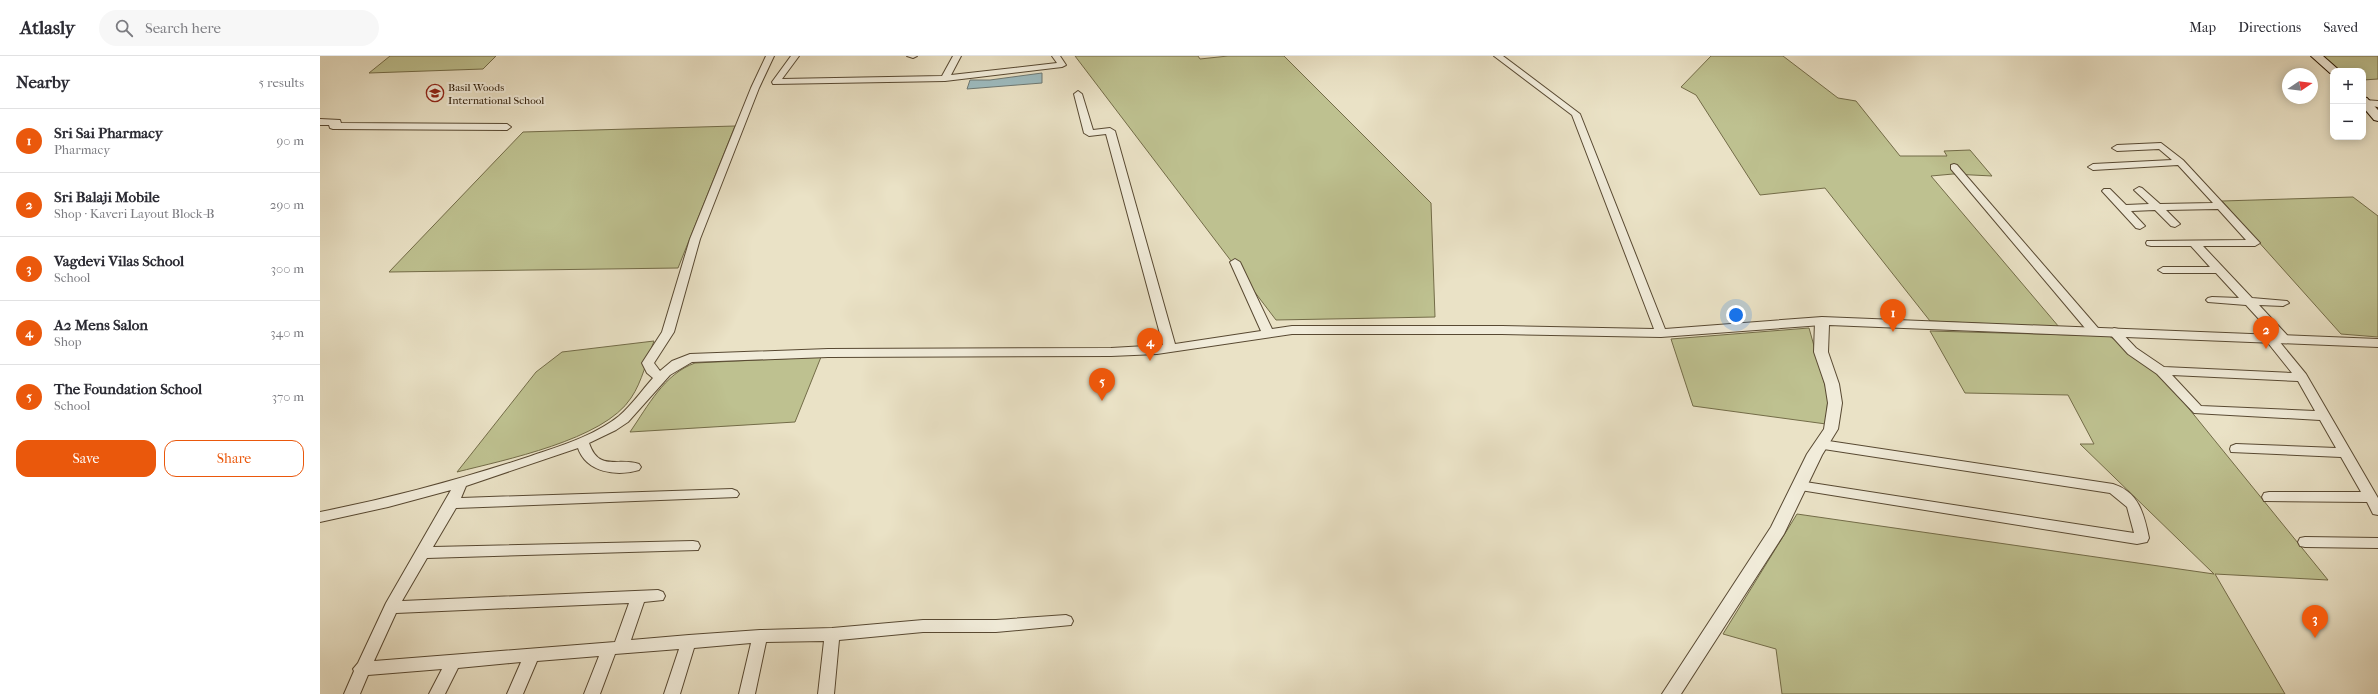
<!DOCTYPE html>
<html lang="en">
<head>
<meta charset="utf-8">
<style>
	:root { --surface:#fff; --page:#f7f7f7; --text:#2b2b33; --muted:#7c7c81; --line:#e1e1e2; --accent:#ea580c }
	body { margin:0; font-family:"IM FELL French Canon",serif; background:var(--page); color:var(--text) }
	.controls { position:absolute; right:12px; top:12px; display:grid; overflow:hidden; border-radius:8px; box-shadow:0 2px 10px #0003 }
	.controls button { width:36px; height:36px; display:grid; place-items:center; padding:0; border:0; border-bottom:1px solid var(--line); background:var(--surface); color:var(--text); font:20px sans-serif }
	.compass { position:absolute; left:1962px; top:12px; width:36px; height:36px; border-radius:50%; background:var(--surface); box-shadow:0 2px 10px #0003; rotate:77deg }
	.you { position:absolute; left:1416px; top:259px; width:14px; height:14px; margin:-10px; border:3px solid #fff; border-radius:50%; background:#1a73e8; box-shadow:0 0 0 6px #1a73e833 }
	.badge { display:grid; place-items:center; width:26px; height:26px; border-radius:50%; background:var(--accent); color:#fff; font-size:13px; font-weight:700 }
	.pin { position:absolute; translate:-50% -33px; filter:drop-shadow(0 1px 2px #0008) }
	.pin::after { content:''; position:absolute; top:21px; width:14px; height:12px; background:inherit; clip-path:polygon(0 0,100% 0,50% 100%) }
	.list { margin:0; padding:0; list-style:none }
	h2 { display:flex; justify-content:space-between; align-items:center; height:52px; margin:0; padding:0 16px; font-size:17px }
	h2 small { font-size:13px; font-weight:400; color:var(--muted) }
	.list li { display:grid; grid-template-columns:26px 1fr auto; gap:12px; align-items:center; box-sizing:border-box; height:64px; padding:0 16px; border-top:1px solid var(--line) }
	.list b { display:block; font-size:15px; white-space:nowrap }
	.list p { margin:0; font-size:13px; white-space:nowrap; color:var(--muted) }
	.list em { font-size:13px; font-style:normal; color:var(--muted) }
	.actions { display:flex; gap:8px; padding:12px 16px }
	.actions a { flex:1; padding:9px 0; border:1px solid var(--accent); border-radius:12px; text-align:center; font-size:14px; color:var(--accent) }
	.actions .main { background:var(--accent); color:#fff }
	.icon { flex:none; width:22px; height:22px; fill:none; stroke:currentColor; stroke-width:2; stroke-linecap:round; stroke-linejoin:round }
	.map { position:relative; flex:none; width:2058px; height:638px; overflow:hidden }
	header { display:flex; align-items:center; gap:24px; box-sizing:border-box; height:56px; padding:0 20px; background:var(--surface); border-bottom:1px solid var(--line) }
	header strong { font-size:19px }
	nav { display:flex; gap:22px; margin-inline-start:auto; font-size:14px }
	.search { width:280px; height:36px; background:var(--page); display:flex; align-items:center; gap:10px; box-sizing:border-box; padding:0 14px; border-radius:22px; color:var(--muted); font-size:15px }
	main { display:flex }
	aside { flex:1; background:var(--surface) }
	.map>svg:first-child { display:block }
</style>
</head>
<body>
<header>
<strong>Atlasly</strong>
<div class="search"><svg class="icon" aria-label="search" viewBox="0 0 24 24"><circle cx="10" cy="10" r="6"/><path d="M15 15l6 6"/></svg>Search here</div>
<nav><a>Map</a><a>Directions</a><a>Saved</a></nav>
</header>
<main>
<aside>
<h2>Nearby<small>5 results</small></h2>
<ul class="list">
<li><span class="badge">1</span><div><b>Sri Sai Pharmacy</b><p>Pharmacy</p></div><em>90 m</em></li>
<li><span class="badge">2</span><div><b>Sri Balaji Mobile</b><p>Shop · Kaveri Layout Block-B</p></div><em>290 m</em></li>
<li><span class="badge">3</span><div><b>Vagdevi Vilas School</b><p>School</p></div><em>300 m</em></li>
<li><span class="badge">4</span><div><b>A2 Mens Salon</b><p>Shop</p></div><em>340 m</em></li>
<li><span class="badge">5</span><div><b>The Foundation School</b><p>School</p></div><em>370 m</em></li>
</ul>
<div class="actions"><a class="main">Save</a><a>Share</a></div>
</aside>
<div class="map">
<svg width="2058" height="638" viewBox="0 0 2058 638">
	<rect width="100%" height="100%" fill="#eae2c6"/>
	<filter id="stains"><feTurbulence type="fractalNoise" baseFrequency=".005" numOctaves="4"/><feColorMatrix values="0 0 0 0 .2 0 0 0 0 .09 0 0 0 0 .02 0 0 0 .5 -.17"/></filter>
	<radialGradient id="worn" r=".72"><stop offset=".6" stop-color="#630" stop-opacity="0"/><stop offset="1" stop-color="#630" stop-opacity=".3"/></radialGradient>
	<!-- green -->
	<g fill="#bec190" stroke="#736c48">
		<polygon points="70,0 176,0 163,13 49,17"/>
		<polygon points="755,0 878,0 880,3 908,0 964,0 1111,147 1115,261 956,264"/>
		<polygon points="1391,0 1463,0 1518,42 1536,45 1580,100 1627,100 1624,95 1650,94 1672,120 1633,118 1611,120 1739,271 1610,265 1505,132 1440,139 1376,39 1361,31"/>
		<polygon points="2004,0 2058,0 2058,23 2043,24 2043,15 2019,15"/>
		<polygon points="415,70 358,212 69,216 203,76"/>
		<polygon points="2033,141 2058,160 2058,281 2021,278 1902,145"/>
		<polygon points="1489,272 1508,340 1506,368 1373,350 1351,283"/>
		<polygon points="1610,275 1789,280 1803,289 1815,303 1840,317 2008,524 1895,518 1965,638 1462,638 1456,593 1403,578 1477,458 1894,518 1760,388 1774,388 1748,339 1645,337"/>
		<path d="M334 285C327 303 322 326 311 342 284 384 184 404 137 416L216 316 242 296Z"/>
		<path d="M501 301 475 366 310 376C328 350 344 318 375 307Z"/>
	</g>
	<!-- water -->
	<polygon fill="#9dbbbf" stroke="#6e7973" points="722,17 722,27 647,33 650,24 670,24"/>
	<g fill="none" stroke-linecap="round" stroke-linejoin="round">
		<defs>
			<g id="minor">
				<path d="M446 0H454L439 32 380 183 354 276 334 307 340 315 352 305 370 298 508 293 791 292 843 289 786 78 769 80 764 77 754 38 758 35 762 38 773 74 790 72 795 75 855 288 941 275 910 206 915 203 920 206 952 273 972 270H1182L1334 273 1252 59 1174 0H1183L1260 58 1345 273 1502 261 1508 265 1502 269 1341 281 1182 278H972L837 298 791 300 508 301 372 306 350 319 308 366 296 374 269 387C279 416 297 401 319 408L321 411 319 414C296 421 266 416 258 392L146 430 141 442 412 433 417 435 419 438 417 441 136 452 113 491 373 485 378 486 380 490 378 494 107 502 82 545 338 534 343 536 345 540 343 544 324 546 311 584 369 579 440 574 512 572 603 564H676L746 559 751 561 753 565 751 569 676 576H603L519 584 514 638H498L504 585 446 586 435 638H419L431 587 374 592 360 638H344L359 593 295 598 280 638H264L279 600 217 605 203 638H187L201 606 138 612 125 638H109L122 613 48 619 40 638H24L34 615 33 613 38 607 66 547 131 434 68 451 0 466V456C72 442 142 423 211 400 240 390 274 380 299 360 312 349 322 334 333 322L327 317 322 307 342 276 370 183 431 32ZM309 547 295 586 54 605 76 557Z"/>
				<polygon points="471,0 479,0 462,23 622,20 633,0 641,0 631,19 737,7 732,0 740,0 746,9 742,11 625,25 453,28 452,26"/>
				<polygon points="587,0 597,0 593,2"/>
				<polygon points="2045,44 2058,45 2058,51 2043,49 2043,45"/>
				<polygon points="0,63 20,64 21,67 187,68 191,71 187,74 13,73 10,72 9,69 0,69"/>
				<polygon points="1841,87 1863,104 1940,187 1935,190 1883,190 1932,242 1967,245 1969,247 1963,250 1939,249 1967,279 1969,282 1967,285 1959,285 1926,249 1888,246 1886,244 1888,242 1892,241 1919,242 1896,217 1843,217 1838,214 1843,211 1890,211 1871,190 1831,190 1827,189 1826,187 1827,185 1926,184 1898,153 1846,154 1860,168 1855,171 1851,170 1835,154 1811,155 1825,170 1820,173 1816,172 1782,135 1784,133 1790,133 1806,149 1829,148 1814,134 1819,131 1822,132 1840,148 1893,147 1858,109 1773,114 1768,111 1773,108 1852,104 1839,93 1797,95 1792,92 1797,89"/>
				<polygon points="1634,108 1637,109 1778,272 1780,275 1778,278 1770,278 1631,113 1631,109"/>
				<path d="M1794 272 1798 273 1816 292 1844 311 1972 317 1944 282 1946 279H1954L1986 318 2058 442V459L2053 458 2047 446 1944 445 1942 441 1944 437 1949 436H2041L2021 401 1911 396 1910 393 1911 390 1916 388 2016 392 2000 364 1874 357 1837 318 1808 298 1788 276ZM1852 319 1978 325 1995 355 1881 350Z"/>
				<path d="M1502 384 1793 428C1819 436 1824 458 1829 482L1827 486 1817 488 1474 433 1472 430 1474 427 1479 425 1814 477 1807 451 1790 437 1497 392 1496 389 1497 386Z"/>
				<polygon points="1985,481 2058,482 2058,492 1985,491 1980,490 1978,486 1980,482"/>
			</g>
			<polygon id="tertiary" points="1502,261 2058,283 2058,291 1509,269 1508,296 1519,328 1522,347 1518,373 1502,399 1464,478 1361,638 1342,638 1451,471 1487,398 1504,373 1508,347 1505,328 1494,296 1495,265"/>
			<g id="secondary">
				<polygon points="1991,0 2003,0 2020,15 2010,17"/>
				<polygon points="2043,41 2047,42 2058,54 2058,65 2054,64 2043,51"/>
			</g>
		</defs>
		<!-- minor casing -->
		<use href="#minor" stroke="#584932" stroke-width="2"/>
		<!-- tertiary casing -->
		<use href="#tertiary" stroke="#584932" stroke-width="2"/>
		<!-- secondary casing -->
		<use href="#secondary" stroke="#281601" stroke-width="2"/>
		<!-- minor -->
		<use href="#minor" fill="#f1ecda" fill-rule="evenodd"/>
		<!-- tertiary -->
		<use href="#tertiary" fill="#f1ecda" fill-rule="evenodd"/>
		<!-- secondary -->
		<use href="#secondary" fill="#f1ecda" fill-rule="evenodd"/>
	</g>
	<!-- icons -->
	<defs>
		<symbol id="school-ring" viewBox="-11 -11 22 22"><circle r="9.5" fill="#f1ecda" stroke="#8f2418" stroke-width="1.5"/><path d="M0-5L7-2L0 1L-7-2ZM-4 1L0 2.5L4 1V4Q0 6-4 4Z" fill="#8f2418"/></symbol>
	</defs>
	<g fill-rule="evenodd">
		<use href="#school-ring" x="105" y="27" width="20" height="20"/>
	</g>
	<g text-anchor="middle" dominant-baseline="central" stroke-width="4" stroke-linejoin="round" paint-order="stroke">
		<!-- far-poi labels -->
		<g font-size="11" fill="#281601" stroke="#f1ecda" text-anchor="start">
			<text x="128" y="31">Basil Woods<tspan x="128" dy="13">International School</tspan></text>
		</g>
	</g>
	<rect width="100%" height="100%" filter="url(#stains)"/>
	<rect width="100%" height="100%" fill="url(#worn)"/>
</svg>
<div class="controls">
<button>+</button>
<button>−</button>
</div>
<svg class="compass" viewBox="-18 -18 36 36"><path d="M0-13l5 13h-10z" fill="#e53935"/><path d="M0 13l5-13h-10z" fill="#7c7c81"/></svg>
<div class="you"></div>
<div class="pin badge" style="left:1573px;top:276px">1</div>
<div class="pin badge" style="left:1946px;top:293px">2</div>
<div class="pin badge" style="left:1995px;top:582px">3</div>
<div class="pin badge" style="left:830px;top:305px">4</div>
<div class="pin badge" style="left:782px;top:345px">5</div>
</div>
</main>
</body>
</html>
